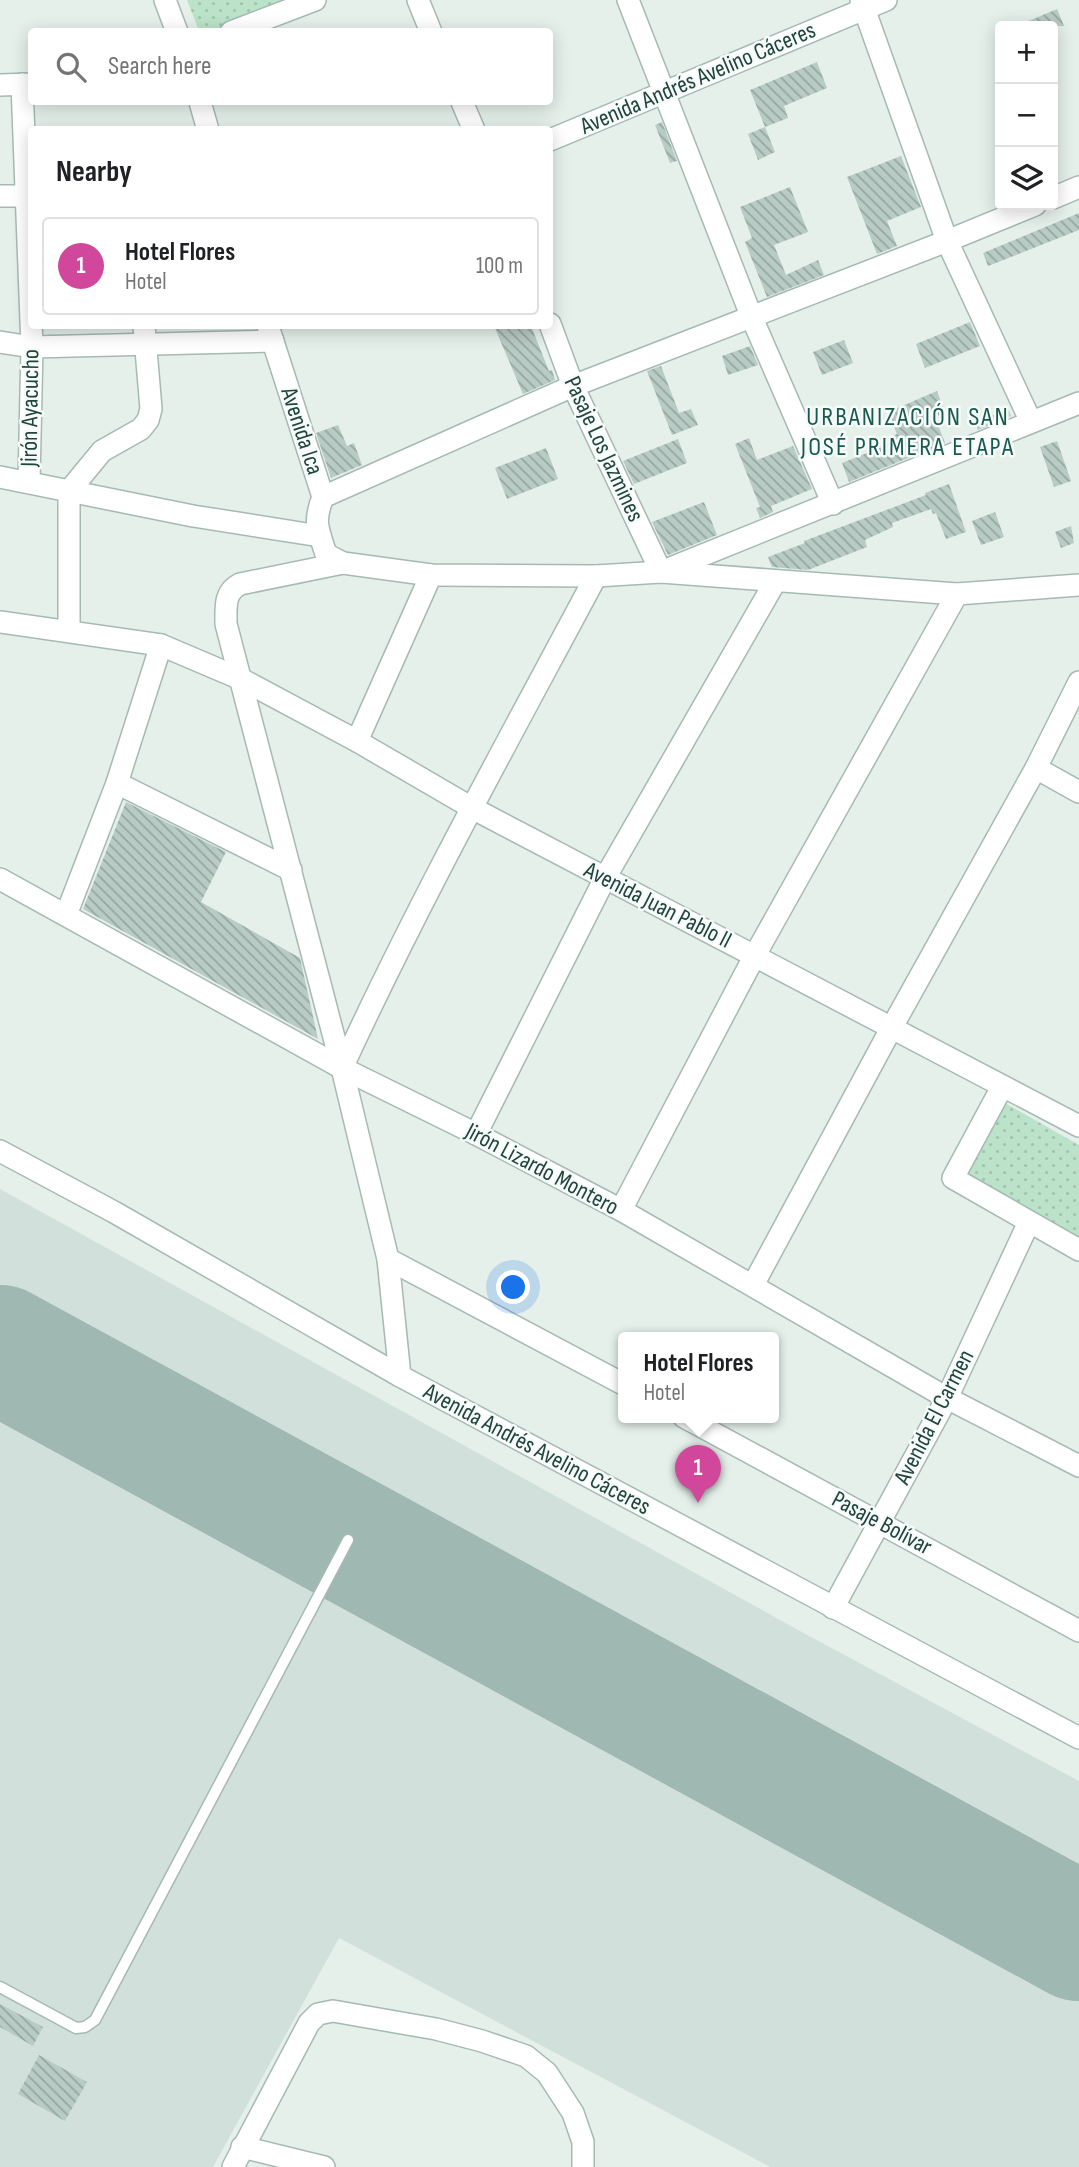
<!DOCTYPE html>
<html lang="en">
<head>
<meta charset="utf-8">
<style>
	:root { --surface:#fff; --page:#f2f2f2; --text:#202124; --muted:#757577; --line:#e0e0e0; --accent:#845039 }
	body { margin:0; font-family:"Sofia Sans Condensed",sans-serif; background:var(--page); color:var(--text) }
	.controls { position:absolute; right:21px; top:21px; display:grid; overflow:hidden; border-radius:7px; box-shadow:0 4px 18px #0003 }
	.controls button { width:63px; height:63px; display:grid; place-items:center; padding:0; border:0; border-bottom:2px solid var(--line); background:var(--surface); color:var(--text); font:35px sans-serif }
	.you { position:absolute; left:514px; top:1288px; width:24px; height:24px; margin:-18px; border:5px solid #fff; border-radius:50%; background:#1a73e8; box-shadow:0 0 0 10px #1a73e833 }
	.badge { display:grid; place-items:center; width:46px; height:46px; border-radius:50%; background:var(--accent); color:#fff; font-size:23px; font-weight:700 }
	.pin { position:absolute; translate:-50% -58px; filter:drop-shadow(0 2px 4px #0008) }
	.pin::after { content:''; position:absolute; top:37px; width:24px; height:21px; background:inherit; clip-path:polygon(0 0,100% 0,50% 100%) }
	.popup { position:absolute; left:618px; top:1332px; width:161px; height:91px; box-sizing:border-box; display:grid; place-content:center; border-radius:7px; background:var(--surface); filter:drop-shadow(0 2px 5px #0005); font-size:23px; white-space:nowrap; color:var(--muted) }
	.popup b { font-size:26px; color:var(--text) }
	.popup::after { content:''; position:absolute; left:50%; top:100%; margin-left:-14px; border:14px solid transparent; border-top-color:var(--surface) }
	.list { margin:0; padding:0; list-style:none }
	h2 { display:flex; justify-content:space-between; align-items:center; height:91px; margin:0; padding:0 28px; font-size:30px }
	h2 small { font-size:23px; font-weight:400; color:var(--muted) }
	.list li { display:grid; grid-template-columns:46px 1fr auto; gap:21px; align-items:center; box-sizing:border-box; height:98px; margin:0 14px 14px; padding:0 14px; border:2px solid var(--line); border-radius:7px }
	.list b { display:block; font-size:26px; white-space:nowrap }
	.list p { margin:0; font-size:23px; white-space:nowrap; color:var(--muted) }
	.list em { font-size:23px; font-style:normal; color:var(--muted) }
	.icon { flex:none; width:38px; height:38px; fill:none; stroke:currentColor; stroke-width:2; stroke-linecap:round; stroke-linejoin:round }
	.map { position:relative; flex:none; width:1079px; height:2167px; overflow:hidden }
	.search { position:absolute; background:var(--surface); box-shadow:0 4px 18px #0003; left:28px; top:28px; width:525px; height:77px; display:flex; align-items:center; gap:18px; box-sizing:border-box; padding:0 24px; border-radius:7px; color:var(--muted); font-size:26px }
	.panel { position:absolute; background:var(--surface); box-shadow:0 4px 18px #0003; left:28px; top:126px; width:525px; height:203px; border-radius:7px }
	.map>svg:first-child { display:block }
</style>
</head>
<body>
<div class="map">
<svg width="1079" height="2167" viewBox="0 0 1079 2167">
	<defs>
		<pattern id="park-dots" width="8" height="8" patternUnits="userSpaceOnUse" patternTransform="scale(1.75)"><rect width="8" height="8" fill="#bbe3c9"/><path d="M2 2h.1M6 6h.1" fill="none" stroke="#a0c4ae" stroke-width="1.8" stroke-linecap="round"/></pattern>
		<pattern id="building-back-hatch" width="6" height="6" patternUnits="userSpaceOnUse" patternTransform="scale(1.75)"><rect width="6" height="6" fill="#b9cbc5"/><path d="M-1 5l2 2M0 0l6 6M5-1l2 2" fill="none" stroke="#96a6a1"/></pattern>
	</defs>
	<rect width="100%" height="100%" fill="#e5f0eb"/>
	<!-- built -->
	<polygon fill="#d2e0db" points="0,1189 800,1631 1079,1781 1079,2167 770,2167 339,1938 213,2167 0,2167"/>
	<!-- park -->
	<g fill="url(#park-dots)">
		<polygon points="187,0 295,0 216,32 199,31"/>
		<polygon points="1005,1103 1079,1145 1079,1241 964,1176"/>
	</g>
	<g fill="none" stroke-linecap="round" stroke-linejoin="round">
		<!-- runway -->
		<polyline stroke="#a0b8b2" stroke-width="128" points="0,1349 1079,1937"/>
	</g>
	<!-- building -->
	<g fill="url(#building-back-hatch)">
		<polygon points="1057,9 1064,26 1017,26"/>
		<polygon points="817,62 827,88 784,106 788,118 765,127 750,90"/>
		<polygon points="662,122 677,161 670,163 655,125"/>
		<polygon points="765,127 775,152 758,160 748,134"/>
		<polygon points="901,156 921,207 887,221 897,246 877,254 847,177"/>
		<polygon points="790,187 808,232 774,245 786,275 818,260 824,275 767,297 745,242 752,238 740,207"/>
		<polygon points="1079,213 1079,230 988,266 983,253"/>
		<polygon points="970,322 980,346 925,368 916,344"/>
		<polygon points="494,326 531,326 549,371 552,370 555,380 523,394"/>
		<polygon points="844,340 853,363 822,375 813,352"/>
		<polygon points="750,346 758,365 728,375 722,356"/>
		<polygon points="661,366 679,413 691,409 698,425 672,435 647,371"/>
		<polygon points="937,391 945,413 935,417 945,443 849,482 842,463 884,446 882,441 897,434 888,412"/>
		<polygon points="1008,409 1011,416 978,430 975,422"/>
		<polygon points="338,425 347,446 354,443 362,465 331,478 316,433"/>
		<polygon points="749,438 757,460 793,446 812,489 771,506 773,512 760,518 756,508 760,507 735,444"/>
		<polygon points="678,439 687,463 634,484 623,461"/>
		<polygon points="1057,441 1071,481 1054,487 1040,447"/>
		<polygon points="546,448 558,479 507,499 495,468"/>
		<polygon points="949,484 966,532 946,539 936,513 933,514 931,509 892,523 893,527 865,540 867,547 808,570 772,567 768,557 805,543 804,541 926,495 925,493"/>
		<polygon points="704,502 717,535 668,555 652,522"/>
		<polygon points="995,512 1004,537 981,545 972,521"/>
		<polygon points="1071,526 1074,543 1061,548 1055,532"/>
		<polygon points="126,802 226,852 201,902 300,958 318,1039 83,909"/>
		<polygon points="0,2004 43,2027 33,2046 0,2027"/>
		<polygon points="39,2055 87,2082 65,2121 18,2094"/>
	</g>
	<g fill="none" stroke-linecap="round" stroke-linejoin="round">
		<defs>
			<polyline id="service" points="0,1987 76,2028 85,2027 95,2020 348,1540"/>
			<g id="minor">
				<polyline points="165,0 177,32"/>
				<polyline points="418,0 431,32"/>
				<polyline points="628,0 752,318 833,504"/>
				<polyline points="861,0 947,241 1031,422"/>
				<polyline points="231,32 315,0"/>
				<polyline points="22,84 32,347 29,481"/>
				<polyline points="0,85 32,84"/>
				<polyline points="200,102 208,130"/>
				<polyline points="462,102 474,130"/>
				<polyline points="550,140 886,0"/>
				<polyline points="0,196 32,196"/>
				<polyline points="1053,198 1079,187"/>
				<polyline points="550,324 573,386 661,572 1079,403"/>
				<path d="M268 326 323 497C313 522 318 529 326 554L343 563 431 575 596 576 661 572 957 594 1079 585"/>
				<polyline points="0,342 32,347 273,341"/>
				<polyline points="0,477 193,516 320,536"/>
				<polyline points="323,497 573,386 947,241 1035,205"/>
				<path d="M343 563 240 584C224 592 226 607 226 624L342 1068 388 1259 400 1376"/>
				<polyline points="0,622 161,645 241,679 357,741 472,808 1079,1126"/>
				<polyline points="69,631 69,491 102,451 141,429 148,420 151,409 144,326"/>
				<polyline points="357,741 431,575"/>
				<polyline points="1036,768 1079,792"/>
				<polyline points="117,783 291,870"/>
				<polyline points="0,879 342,1068 476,1134 621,1210 947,1398 1079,1466"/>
				<polyline points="66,915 117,783 161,645"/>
				<path d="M342 1068C419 901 509 739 596 576"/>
				<polyline points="1002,1087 953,1178 1079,1250"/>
				<polyline points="476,1134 605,878 775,582"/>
				<polyline points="0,1151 114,1212 400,1376 1079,1738"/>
				<polyline points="621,1210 755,955 957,594"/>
				<polyline points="388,1259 623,1384"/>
				<polyline points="753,1285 892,1027 1036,768 1079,682"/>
				<polyline points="684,1417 1079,1631"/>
				<polyline points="833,1608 947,1398 1029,1222"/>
				<polyline points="242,2147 324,2167"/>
				<polyline points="233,2167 309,2023 318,2014 333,2011 436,2029 482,2041 526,2056 547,2073 573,2113 583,2142 583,2167"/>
			</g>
		</defs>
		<!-- service casing -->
		<use href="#service" stroke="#a6b9b3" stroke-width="13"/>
		<!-- minor casing -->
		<use href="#minor" stroke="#a6b9b3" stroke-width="24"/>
		<!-- service -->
		<use href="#service" stroke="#fff" stroke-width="10"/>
		<!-- minor -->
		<use href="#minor" stroke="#fff" stroke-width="21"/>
	</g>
	<g text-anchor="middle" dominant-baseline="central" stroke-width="5" stroke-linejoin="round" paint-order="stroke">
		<!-- street labels -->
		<g font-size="24" fill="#21443d" stroke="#f6fbf9">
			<text transform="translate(698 78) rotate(-23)">Avenida Andrés Avelino Cáceres</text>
			<text transform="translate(30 408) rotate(-89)">Jirón Ayacucho</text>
			<text transform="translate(302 431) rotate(72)">Avenida Ica</text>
			<text transform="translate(604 449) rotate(65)">Pasaje Los Jazmines</text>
			<text transform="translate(658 905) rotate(27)">Avenida Juan Pablo II</text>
			<text transform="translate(542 1169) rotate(28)">Jirón Lizardo Montero</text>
			<text transform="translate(934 1417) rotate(-63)">Avenida El Carmen</text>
			<text transform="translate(537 1449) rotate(28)">Avenida Andrés Avelino Cáceres</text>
			<text transform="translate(882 1523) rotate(28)">Pasaje Bolívar</text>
		</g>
		<!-- neighbourhood labels -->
		<g font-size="26" letter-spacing="2" fill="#195a4f" stroke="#f6fbf9">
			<text x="908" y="417">URBANIZACIÓN SAN<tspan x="908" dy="30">JOSÉ PRIMERA ETAPA</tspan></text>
		</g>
	</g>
</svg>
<div class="controls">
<button>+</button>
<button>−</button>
<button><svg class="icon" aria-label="layers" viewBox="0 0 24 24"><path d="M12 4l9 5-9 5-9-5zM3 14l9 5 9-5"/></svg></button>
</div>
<div class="you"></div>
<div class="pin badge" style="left:698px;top:1503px;background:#d1479c">1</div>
<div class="popup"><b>Hotel Flores</b>Hotel</div>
<div class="search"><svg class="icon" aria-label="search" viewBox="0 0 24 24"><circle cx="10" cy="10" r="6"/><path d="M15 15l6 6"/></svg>Search here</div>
<section class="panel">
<h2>Nearby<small></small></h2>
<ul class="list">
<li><span class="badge" style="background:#d1479c">1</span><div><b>Hotel Flores</b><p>Hotel</p></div><em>100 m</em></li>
</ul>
</section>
</div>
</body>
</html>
